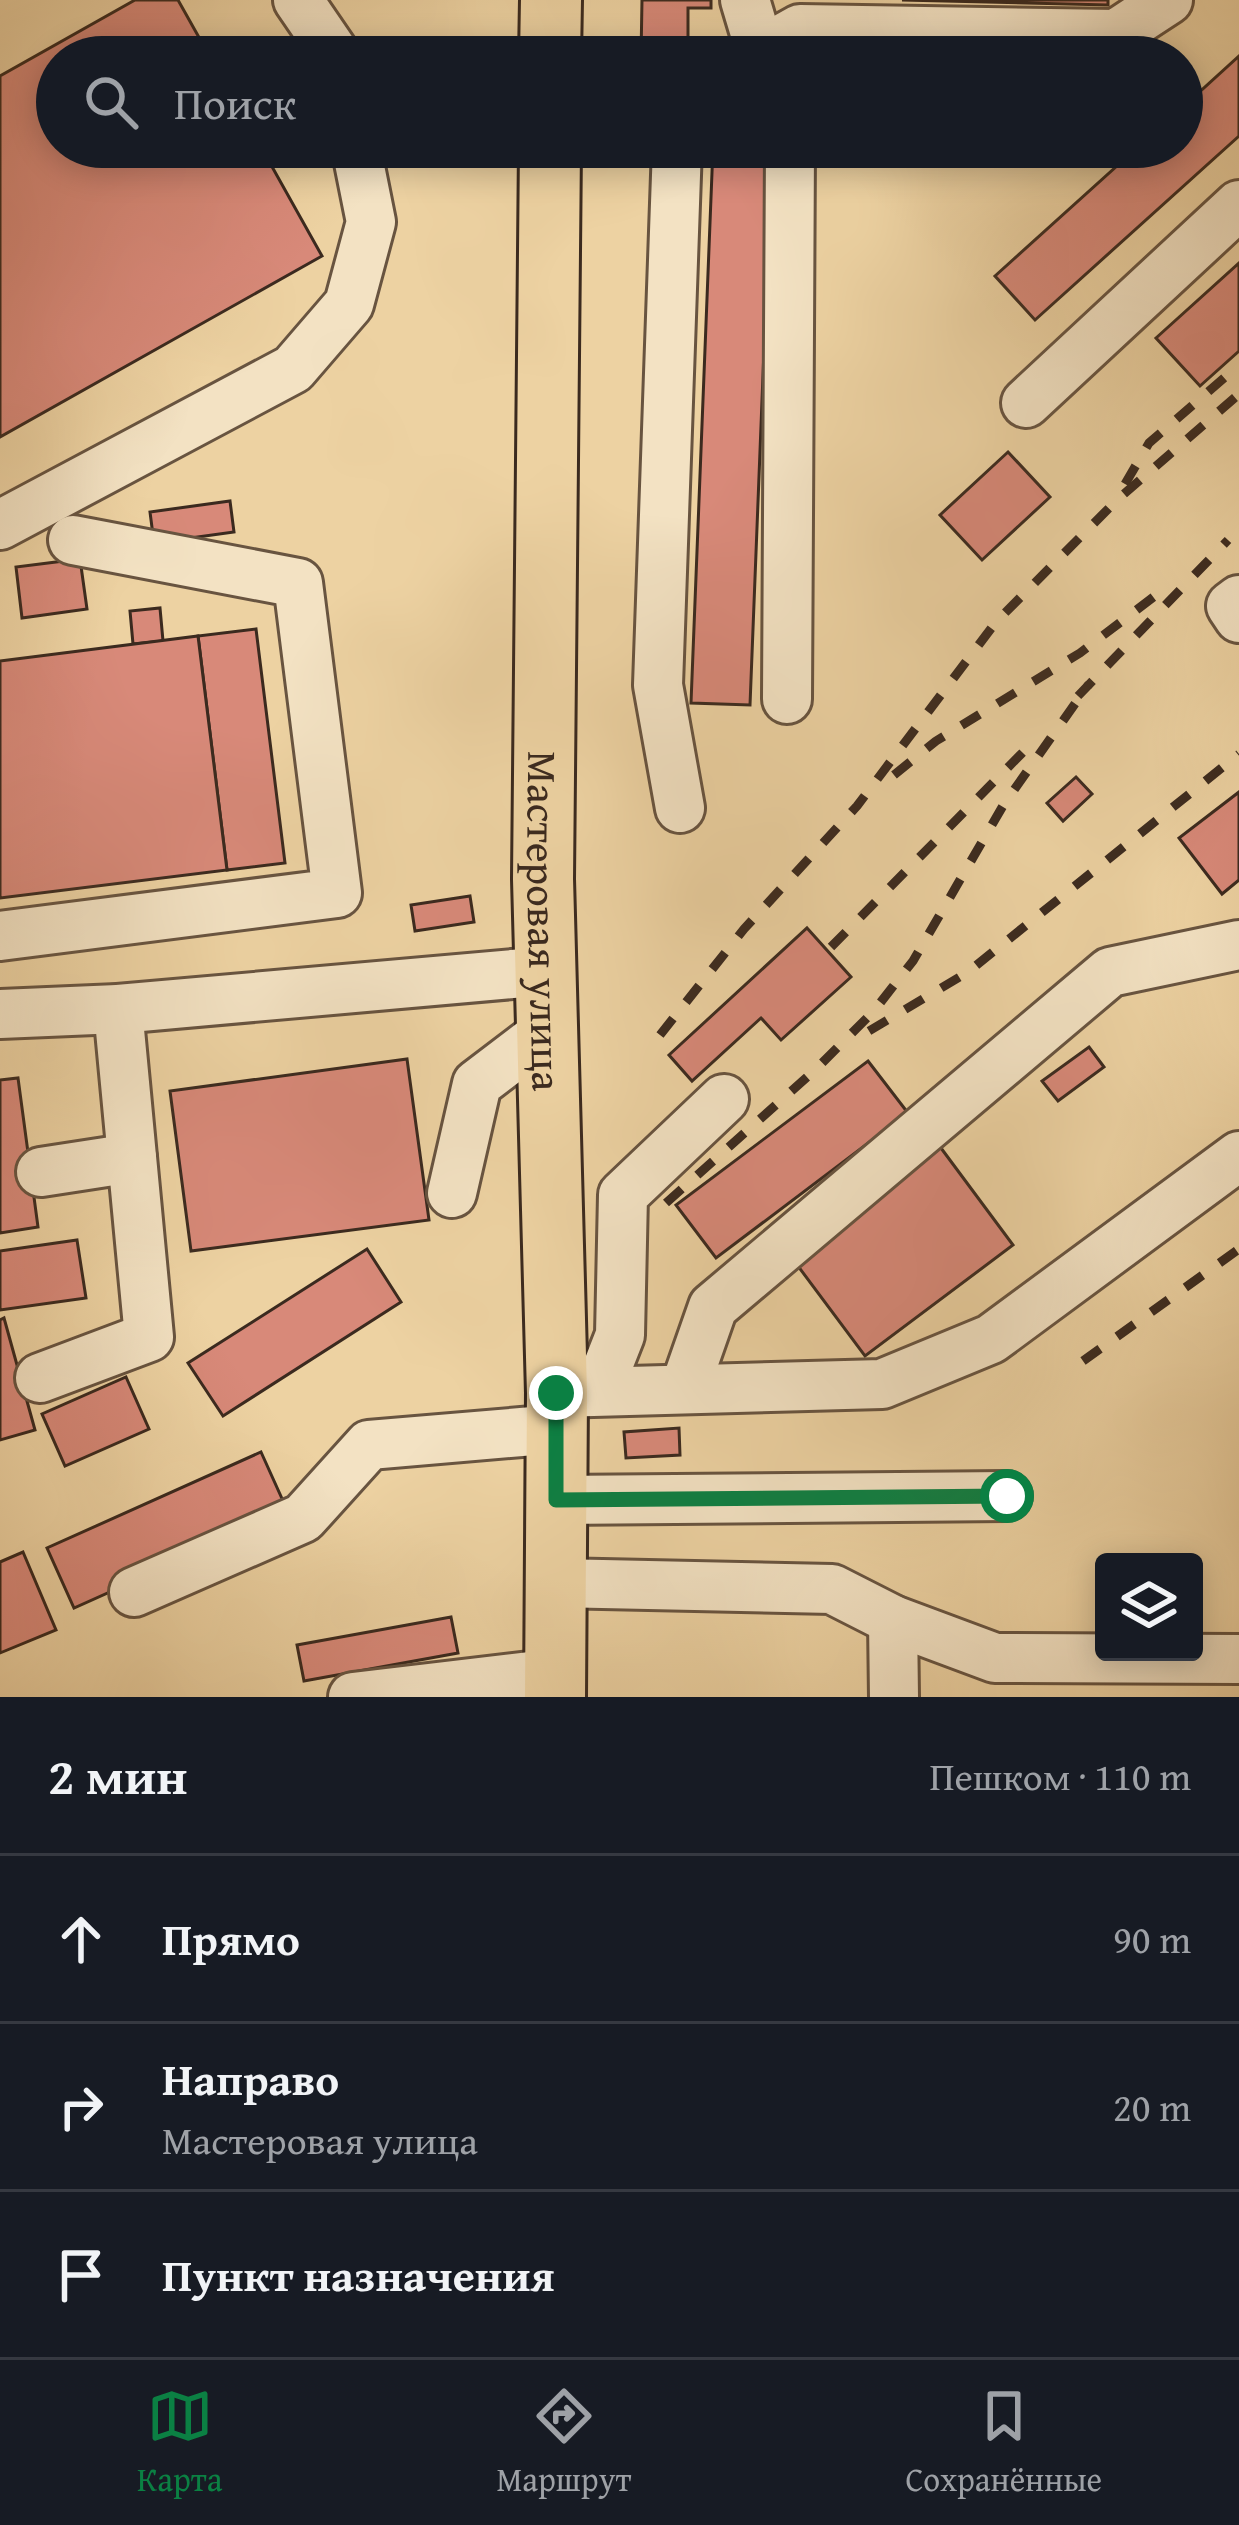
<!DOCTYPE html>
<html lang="ru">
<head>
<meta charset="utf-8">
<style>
	:root { --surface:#171b24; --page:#242831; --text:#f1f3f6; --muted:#9ea1a6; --line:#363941; --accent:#0b8043 }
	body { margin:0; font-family:"Gentium Book Plus",serif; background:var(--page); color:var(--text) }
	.controls { position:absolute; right:36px; bottom:36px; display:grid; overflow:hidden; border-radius:12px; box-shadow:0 6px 30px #0003 }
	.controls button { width:108px; height:108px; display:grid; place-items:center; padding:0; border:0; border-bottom:3px solid var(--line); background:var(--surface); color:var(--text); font:60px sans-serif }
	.stop { position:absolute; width:36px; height:36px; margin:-27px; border:9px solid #0b8043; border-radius:50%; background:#fff }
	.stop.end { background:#0b8043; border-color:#fff; box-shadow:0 3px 12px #0008 }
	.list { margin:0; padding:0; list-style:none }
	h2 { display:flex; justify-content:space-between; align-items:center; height:156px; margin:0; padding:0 48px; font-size:51px }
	h2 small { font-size:39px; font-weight:400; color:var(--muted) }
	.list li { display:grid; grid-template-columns:78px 1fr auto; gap:36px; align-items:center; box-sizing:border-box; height:168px; padding:0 48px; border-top:3px solid var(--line) }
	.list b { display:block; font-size:45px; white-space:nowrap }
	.list p { margin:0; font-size:39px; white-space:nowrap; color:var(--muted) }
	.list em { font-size:39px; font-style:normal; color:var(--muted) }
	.icon { flex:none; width:66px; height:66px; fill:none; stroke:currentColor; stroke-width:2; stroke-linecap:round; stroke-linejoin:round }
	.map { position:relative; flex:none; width:1239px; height:1697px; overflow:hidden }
	.search { position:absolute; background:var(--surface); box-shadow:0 6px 30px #0003; left:36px; right:36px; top:36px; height:132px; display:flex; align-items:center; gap:30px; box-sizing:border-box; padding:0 42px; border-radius:66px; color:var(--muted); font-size:45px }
	.sheet { height:660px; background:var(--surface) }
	nav { display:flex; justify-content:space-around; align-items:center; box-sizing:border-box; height:168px; border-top:3px solid var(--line); background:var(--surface); font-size:33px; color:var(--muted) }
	nav a { display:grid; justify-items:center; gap:6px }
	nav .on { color:var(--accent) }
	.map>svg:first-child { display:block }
</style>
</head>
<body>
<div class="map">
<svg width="1239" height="1697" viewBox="0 0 1239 1697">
	<rect width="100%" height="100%" fill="#edd2a2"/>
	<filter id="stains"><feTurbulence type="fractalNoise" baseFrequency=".00167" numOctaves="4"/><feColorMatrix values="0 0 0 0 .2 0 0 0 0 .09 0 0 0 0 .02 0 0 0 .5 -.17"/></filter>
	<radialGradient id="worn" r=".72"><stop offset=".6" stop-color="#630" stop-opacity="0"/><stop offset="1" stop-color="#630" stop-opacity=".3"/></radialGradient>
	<!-- building -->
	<g fill="#d88979" stroke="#3b2a1f" stroke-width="3">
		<polygon points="135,0 178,0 210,57 57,57 57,147 261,147 322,256 0,437 0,76"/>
		<polygon points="642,0 711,0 711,8 688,8 688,57 641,57"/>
		<polygon points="902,0 1108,0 1108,5"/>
		<polygon points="1239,56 1239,136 1035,320 995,276 1138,147 1182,147 1182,108"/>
		<polygon points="713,147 772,147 750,705 691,703"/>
		<polygon points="1239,263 1239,351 1200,386 1156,338"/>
		<polygon points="1008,452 1050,497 982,560 940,515"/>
		<polygon points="230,501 234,532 154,543 150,512"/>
		<polygon points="80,559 87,609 22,618 16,567"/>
		<polygon points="160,608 163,641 133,644 130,611"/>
		<polygon points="256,629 285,863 227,870 198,636"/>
		<polygon points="198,636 227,870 0,898 0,661"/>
		<polygon points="1076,777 1092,794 1063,821 1047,803"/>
		<polygon points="1239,792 1239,880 1222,894 1179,838"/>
		<polygon points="470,896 474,922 415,931 411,905"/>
		<polygon points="807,928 851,977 781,1040 761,1018 692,1081 669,1055"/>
		<polygon points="1089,1047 1104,1067 1058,1101 1042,1081"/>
		<polygon points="407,1059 429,1220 191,1251 170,1091"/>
		<polygon points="868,1061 908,1113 716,1258 676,1205"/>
		<polygon points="18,1078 38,1227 0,1233 0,1080"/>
		<polygon points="938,1144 1013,1245 865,1356 789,1254"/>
		<polygon points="77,1240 86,1298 0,1310 0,1251"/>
		<polygon points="367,1249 401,1302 223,1416 188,1363"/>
		<polygon points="4,1318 35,1430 0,1440 0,1320"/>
		<polygon points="126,1377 149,1429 65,1466 42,1414"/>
		<polygon points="679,1428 680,1455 626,1458 624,1432"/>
		<polygon points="261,1452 288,1512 74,1608 47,1548"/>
		<polygon points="23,1552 56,1630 0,1653 0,1562"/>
		<polygon points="451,1617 458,1653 304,1681 297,1645"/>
	</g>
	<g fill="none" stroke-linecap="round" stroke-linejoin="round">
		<defs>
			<g id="minor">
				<polyline points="298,0 337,57"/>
				<polyline points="745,0 762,57"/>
				<polyline points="750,57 800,29 1116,34 1168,0"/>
				<polyline points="677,147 658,685 680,808"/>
				<polyline points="1026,403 1239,205"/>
				<polyline points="0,525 293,369 349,304 371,222 356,147"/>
				<polyline points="1239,600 1231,606 1239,618"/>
				<polyline points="787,699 790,147"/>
				<polyline points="0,936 337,893 298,583 73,540"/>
				<polyline points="0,1014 118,1009 547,971"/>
				<polyline points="41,1172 132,1158"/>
				<polyline points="452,1193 477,1084 548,1030"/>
				<polyline points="40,1378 149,1337 118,1009"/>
				<polyline points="685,1387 713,1307 1110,972 1239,945"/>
				<polyline points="598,1391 620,1335 623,1195 724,1099"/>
				<polyline points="557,1393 882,1384 991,1339 1239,1156"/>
				<polyline points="556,1500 1007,1496"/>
				<polyline points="556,1583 832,1589 893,1620 995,1658 1239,1659"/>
				<polyline points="134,1592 303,1518 369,1445 557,1429"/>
				<polyline points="893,1620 894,1697"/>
				<polyline points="353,1697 555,1673"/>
			</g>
			<g id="major">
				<polyline points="550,57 551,0"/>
				<path id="s1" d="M550 147 543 879 557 1393 555 1697"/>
			</g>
		</defs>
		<!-- minor casing -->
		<use href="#minor" stroke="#685440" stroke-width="54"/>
		<!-- major casing -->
		<use href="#major" stroke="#3b2a1f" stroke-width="66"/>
		<!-- minor -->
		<use href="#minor" stroke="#f3e2c3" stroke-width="48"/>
		<!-- major -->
		<use href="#major" stroke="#edd2a2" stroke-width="60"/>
		<!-- rail -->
		<g stroke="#3b2a1f" stroke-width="9" stroke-dasharray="21 21" stroke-linecap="butt">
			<polyline points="1125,484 1149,443 1239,365"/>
			<polyline points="1078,696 1228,540"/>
			<polyline points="894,775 936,741 1080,653 1160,592"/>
			<polyline points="831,947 1032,743"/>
			<polyline points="869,1031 968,972 1239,754"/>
			<polyline points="660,1035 744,929 857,806 996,622 1117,500 1239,394"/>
			<polyline points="666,1203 815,1070 873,1012 913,961 1004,804 1089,684"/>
			<polyline points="1083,1361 1239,1249"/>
		</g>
	</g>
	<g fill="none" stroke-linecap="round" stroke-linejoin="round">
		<!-- route -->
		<polyline stroke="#0b8043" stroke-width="15" points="556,1393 556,1500 1007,1496"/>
	</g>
	<g text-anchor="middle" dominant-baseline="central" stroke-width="10" stroke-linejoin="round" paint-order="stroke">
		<!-- street labels -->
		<g font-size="42" fill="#3b2a1f" stroke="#f3e2c3">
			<text stroke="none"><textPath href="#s1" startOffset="774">Мастеровая улица</textPath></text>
		</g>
	</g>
	<rect width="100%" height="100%" filter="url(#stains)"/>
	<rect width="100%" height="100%" fill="url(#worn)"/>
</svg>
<div class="controls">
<button><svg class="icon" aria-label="layers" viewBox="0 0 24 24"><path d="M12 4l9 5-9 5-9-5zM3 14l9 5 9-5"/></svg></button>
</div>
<div class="stop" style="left:1007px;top:1496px"></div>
<div class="stop end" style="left:556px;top:1393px"></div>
<div class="search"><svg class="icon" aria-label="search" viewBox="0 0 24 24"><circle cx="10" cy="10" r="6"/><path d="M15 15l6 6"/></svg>Поиск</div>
</div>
<section class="sheet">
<h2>2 мин<small>Пешком · 110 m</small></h2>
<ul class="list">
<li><svg class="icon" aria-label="ahead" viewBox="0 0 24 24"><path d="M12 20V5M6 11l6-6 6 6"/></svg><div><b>Прямо</b></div><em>90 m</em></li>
<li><svg class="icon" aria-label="right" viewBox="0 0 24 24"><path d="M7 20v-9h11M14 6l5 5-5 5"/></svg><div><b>Направо</b><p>Мастеровая улица</p></div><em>20 m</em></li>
<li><svg class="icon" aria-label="arrive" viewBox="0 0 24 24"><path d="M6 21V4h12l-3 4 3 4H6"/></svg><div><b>Пункт назначения</b></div></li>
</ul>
</section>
<nav>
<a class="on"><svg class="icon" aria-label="map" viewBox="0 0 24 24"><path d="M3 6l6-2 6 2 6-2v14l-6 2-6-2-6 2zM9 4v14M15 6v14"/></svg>Карта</a>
<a><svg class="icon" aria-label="directions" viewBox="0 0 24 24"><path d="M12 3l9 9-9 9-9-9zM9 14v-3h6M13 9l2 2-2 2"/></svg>Маршрут</a>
<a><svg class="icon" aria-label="saved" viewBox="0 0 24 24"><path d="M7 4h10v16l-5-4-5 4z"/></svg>Сохранённые</a>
</nav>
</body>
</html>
